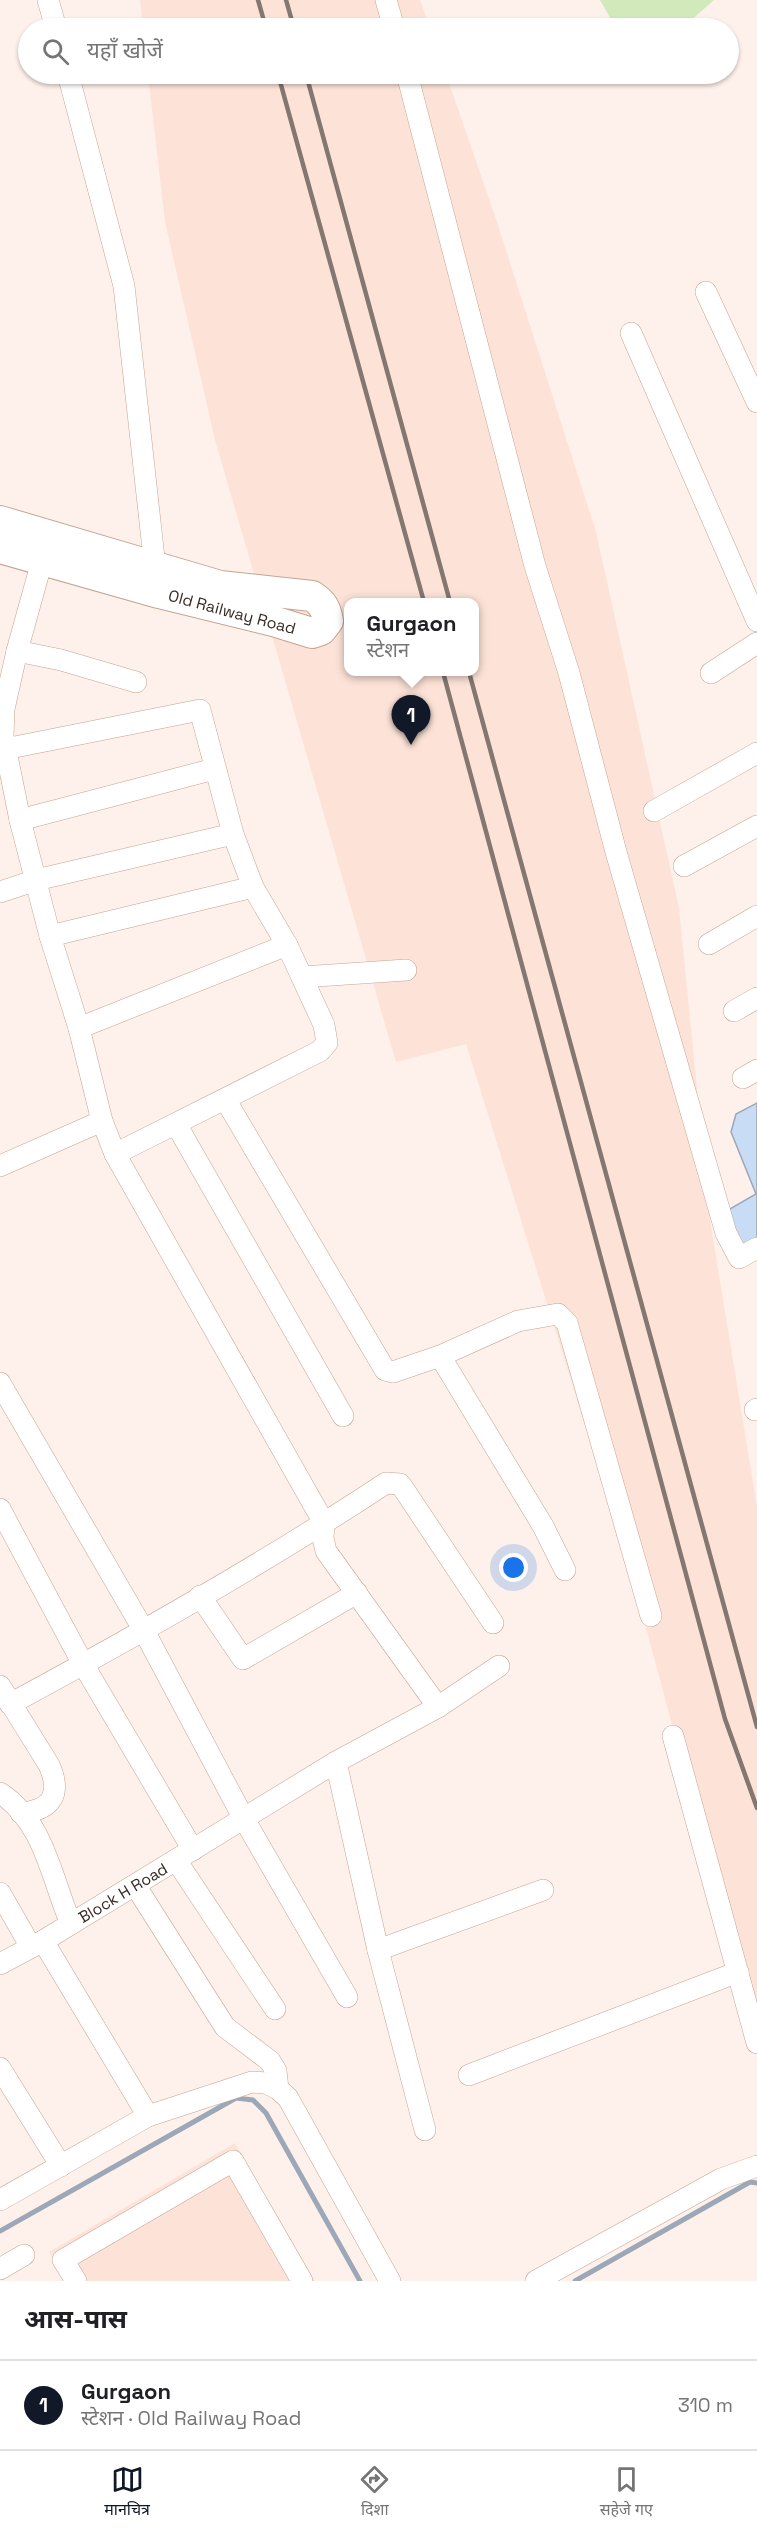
<!DOCTYPE html>
<html lang="hi">
<head>
<meta charset="utf-8">
<style>
	:root { --surface:#fff; --page:#f6f6f6; --text:#202124; --muted:#757577; --line:#e0e0e0; --accent:#111827 }
	body { margin:0; font-family:"Space Grotesk","Noto Sans Devanagari",sans-serif; background:var(--page); color:var(--text) }
	.you { position:absolute; left:514px; top:1568px; width:21px; height:21px; margin:-15px; border:4px solid #fff; border-radius:50%; background:#1a73e8; box-shadow:0 0 0 9px #1a73e833 }
	.badge { display:grid; place-items:center; width:39px; height:39px; border-radius:50%; background:var(--accent); color:#fff; font-size:20px; font-weight:700 }
	.pin { position:absolute; translate:-50% -50px; filter:drop-shadow(0 2px 3px #0008) }
	.pin::after { content:''; position:absolute; top:32px; width:21px; height:18px; background:inherit; clip-path:polygon(0 0,100% 0,50% 100%) }
	.popup { position:absolute; left:344px; top:598px; width:135px; height:78px; box-sizing:border-box; display:grid; place-content:center; border-radius:12px; background:var(--surface); filter:drop-shadow(0 2px 4px #0005); font-size:20px; white-space:nowrap; color:var(--muted) }
	.popup b { font-size:22px; color:var(--text) }
	.popup::after { content:''; position:absolute; left:50%; top:100%; margin-left:-12px; border:12px solid transparent; border-top-color:var(--surface) }
	.list { margin:0; padding:0; list-style:none }
	h2 { display:flex; justify-content:space-between; align-items:center; height:78px; margin:0; padding:0 24px; font-size:26px }
	h2 small { font-size:20px; font-weight:400; color:var(--muted) }
	.list li { display:grid; grid-template-columns:39px 1fr auto; gap:18px; align-items:center; box-sizing:border-box; height:90px; padding:0 24px; border-top:2px solid var(--line) }
	.list b { display:block; font-size:22px; white-space:nowrap }
	.list p { margin:0; font-size:20px; white-space:nowrap; color:var(--muted) }
	.list em { font-size:20px; font-style:normal; color:var(--muted) }
	.icon { flex:none; width:33px; height:33px; fill:none; stroke:currentColor; stroke-width:2; stroke-linecap:round; stroke-linejoin:round }
	.map { position:relative; flex:none; width:757px; height:2281px; overflow:hidden }
	.search { position:absolute; background:var(--surface); box-shadow:0 2px 4px #0004; left:18px; right:18px; top:18px; height:66px; display:flex; align-items:center; gap:15px; box-sizing:border-box; padding:0 21px; border-radius:33px; color:var(--muted); font-size:22px }
	.sheet { height:168px; background:var(--surface) }
	nav { display:flex; justify-content:space-around; align-items:center; box-sizing:border-box; height:84px; border-top:2px solid var(--line); background:var(--surface); font-size:16px; color:var(--muted) }
	nav a { display:grid; justify-items:center; gap:3px }
	nav .on { color:var(--accent) }
	.map>svg:first-child { display:block }
</style>
</head>
<body>
<div class="map">
<svg width="757" height="2281" viewBox="0 0 757 2281">
	<rect width="100%" height="100%" fill="#fef0ea"/>
	<!-- built -->
	<g fill="#fde3d7" fill-rule="evenodd">
		<polygon points="140,0 420,0 430,28 143,28"/>
		<path d="M148 74H446L497 222 596 532 679 908 710 1220 757 1507V2040L632 1576 466 1044 396 1062 215 440 165 222ZM348 602H474V672H348Z"/>
		<polygon points="235,2143 315,2281 66,2281 49,2252"/>
	</g>
	<!-- green -->
	<polygon fill="#d2e9bc" points="600,0 714,0 682,28 616,28"/>
	<!-- water -->
	<polygon fill="#c8dcf6" stroke="#9ca7b7" stroke-width="1.5" points="757,1103 757,1258 738,1252 728,1210 756,1194 731,1132 736,1114"/>
	<g fill="none" stroke-linecap="round" stroke-linejoin="round">
		<!-- stream -->
		<g stroke="#9ca7b7" stroke-width="5">
			<polyline points="0,2231 236,2098 253,2100 266,2113 360,2281"/>
			<polyline points="575,2281 750,2182 757,2183"/>
		</g>
		<defs>
			<g id="street">
				<polyline points="48,0 56,28"/>
				<polyline points="386,0 394,28"/>
				<polyline points="68,74 124,286 155,567"/>
				<polyline points="407,74 535,566 569,673 616,852 726,1233 739,1258 757,1248"/>
				<polyline points="706,292 757,402"/>
				<polyline points="631,333 757,621"/>
				<polyline points="42,561 17,651 4,709 3,736 20,820 50,936 79,1028 102,1121 115,1154 324,1523 323,1538 326,1551 438,1707"/>
				<polyline points="17,651 61,660 136,682"/>
				<polyline points="711,673 757,643"/>
				<polyline points="5,749 200,710 233,834 253,887 287,945 324,1025 327,1043 320,1051 115,1154"/>
				<polyline points="654,811 757,753"/>
				<polyline points="20,820 214,769"/>
				<polyline points="684,866 757,826"/>
				<polyline points="0,892 36,880 233,834"/>
				<polyline points="50,936 253,887"/>
				<polyline points="709,944 757,916"/>
				<polyline points="302,977 406,970"/>
				<polyline points="734,1011 757,998"/>
				<polyline points="79,1028 287,945"/>
				<polyline points="743,1078 757,1070"/>
				<polyline points="225,1099 385,1370 393,1372 440,1356 518,1321 558,1314 567,1323 651,1616"/>
				<polyline points="176,1124 343,1416"/>
				<polyline points="0,1166 102,1121"/>
				<polyline points="440,1356 543,1526 565,1570"/>
				<polyline points="0,1383 143,1629 244,1819 347,1997"/>
				<polyline points="755,1410 757,1409"/>
				<polyline points="0,1509 83,1664 193,1850"/>
				<polyline points="200,1596 243,1659 357,1593"/>
				<path d="M0 1686 49 1765C62 1794 52 1810 21 1813"/>
				<path d="M10 1704C138 1635 265 1563 386 1483L400 1484 403 1488 493 1623"/>
				<polyline points="673,1736 757,2043"/>
				<polyline points="336,1762 378,1950 425,2130"/>
				<path d="M0 1793C44 1821 52 1880 71 1924"/>
				<polyline points="176,1860 275,2009"/>
				<polyline points="135,1885 225,2027 270,2061 276,2071 278,2089"/>
				<polyline points="0,1893 31,1947"/>
				<polyline points="43,1941 148,2116"/>
				<polyline points="378,1950 543,1890"/>
				<polyline points="0,1964 43,1941 336,1762 438,1707 499,1666"/>
				<polyline points="0,2068 61,2166"/>
				<polyline points="469,2075 738,1972"/>
				<polyline points="0,2200 148,2116 252,2082 266,2083 278,2089 288,2098 390,2281"/>
				<polyline points="0,2269 24,2255"/>
				<polyline points="76,2281 63,2260 233,2161 302,2281"/>
				<polyline points="536,2281 721,2179 757,2166"/>
			</g>
			<path id="secondary" d="M0 521 220 586 312 596C323 603 326 609 328 621L321 630 312 633 273 621 159 593 0 548"/>
		</defs>
		<!-- street casing -->
		<use href="#street" stroke="#c4a494" stroke-width="22"/>
		<!-- secondary casing -->
		<use href="#secondary" stroke="#c4a494" stroke-width="32"/>
		<!-- street -->
		<use href="#street" stroke="#fff" stroke-width="21"/>
		<!-- secondary -->
		<use href="#secondary" stroke="#fff" stroke-width="30"/>
		<!-- rail -->
		<g stroke="#847771" stroke-width="4.5">
			<polyline points="258,0 266,28"/>
			<polyline points="286,0 294,28"/>
			<polyline points="278,74 424,602"/>
			<polyline points="306,74 450,602"/>
			<polyline points="443,672 725,1719 757,1808"/>
			<polyline points="469,672 757,1727"/>
		</g>
	</g>
	<g text-anchor="middle" dominant-baseline="central" stroke-width="5" stroke-linejoin="round" paint-order="stroke">
		<!-- street labels -->
		<g font-size="16" fill="#372a24" stroke="#fff">
			<text transform="translate(232 612) rotate(15)">Old Railway Road</text>
			<text transform="translate(123 1893) rotate(-31)">Block H Road</text>
		</g>
	</g>
</svg>
<div class="you"></div>
<div class="pin badge" style="left:411px;top:745px">1</div>
<div class="popup"><b>Gurgaon</b>स्टेशन</div>
<div class="search"><svg class="icon" aria-label="search" viewBox="0 0 24 24"><circle cx="10" cy="10" r="6"/><path d="M15 15l6 6"/></svg>यहाँ खोजें</div>
</div>
<section class="sheet">
<h2>आस-पास<small></small></h2>
<ul class="list">
<li><span class="badge">1</span><div><b>Gurgaon</b><p>स्टेशन · Old Railway Road</p></div><em>310 m</em></li>
</ul>
</section>
<nav>
<a class="on"><svg class="icon" aria-label="map" viewBox="0 0 24 24"><path d="M3 6l6-2 6 2 6-2v14l-6 2-6-2-6 2zM9 4v14M15 6v14"/></svg>मानचित्र</a>
<a><svg class="icon" aria-label="directions" viewBox="0 0 24 24"><path d="M12 3l9 9-9 9-9-9zM9 14v-3h6M13 9l2 2-2 2"/></svg>दिशा</a>
<a><svg class="icon" aria-label="saved" viewBox="0 0 24 24"><path d="M7 4h10v16l-5-4-5 4z"/></svg>सहेजे गए</a>
</nav>
</body>
</html>
